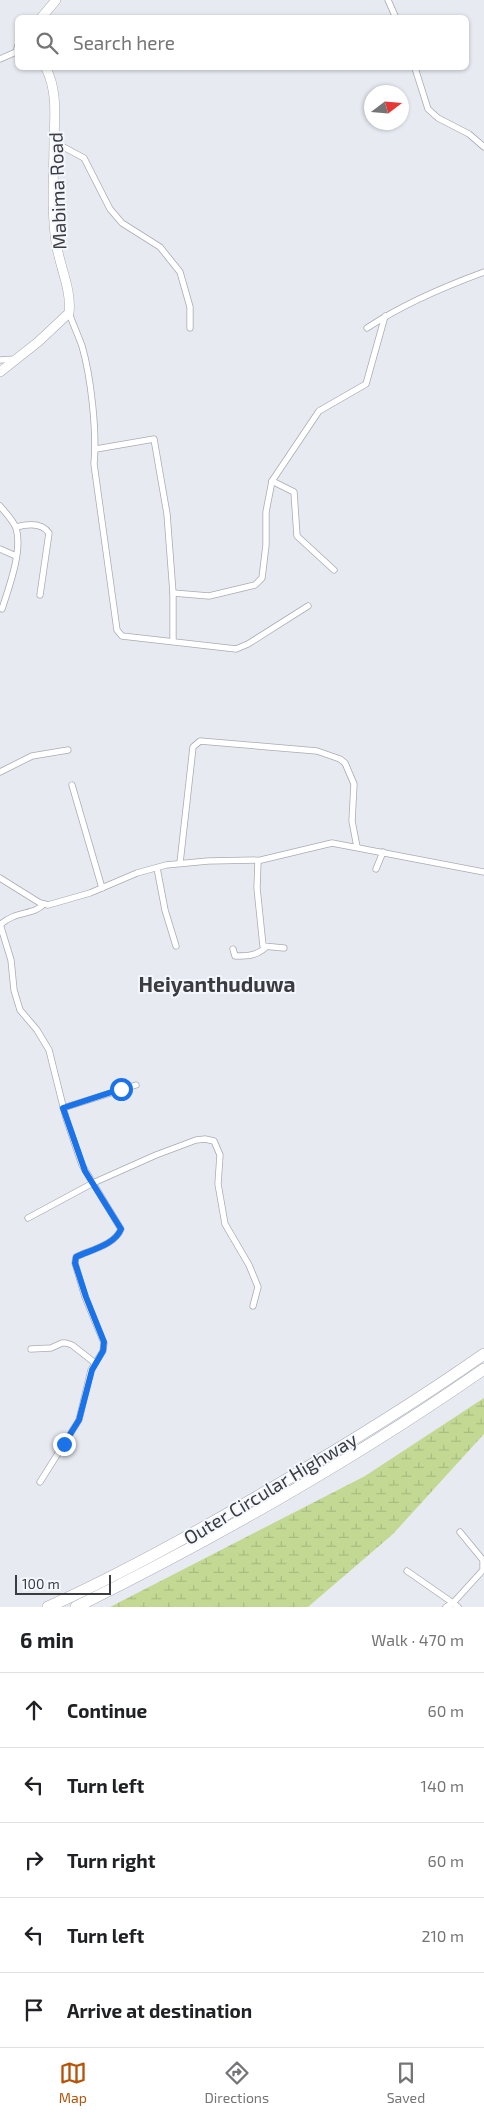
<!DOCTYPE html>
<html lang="en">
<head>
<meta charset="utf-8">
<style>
	:root { --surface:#fff; --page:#f2f2f2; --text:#202124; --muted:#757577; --line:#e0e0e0; --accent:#b45309 }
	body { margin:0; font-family:"Exo 2",sans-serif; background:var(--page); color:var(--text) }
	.compass { position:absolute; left:364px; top:85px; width:45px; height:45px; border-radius:50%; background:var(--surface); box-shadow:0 1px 4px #0004; rotate:74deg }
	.scale { position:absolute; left:15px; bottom:12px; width:96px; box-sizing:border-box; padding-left:5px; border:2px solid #3b3c3f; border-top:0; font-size:14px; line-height:18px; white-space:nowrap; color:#3b3c3f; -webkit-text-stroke:4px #f4f7fe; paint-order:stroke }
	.stop { position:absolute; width:15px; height:15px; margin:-11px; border:4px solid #1a73e8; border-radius:50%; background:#fff }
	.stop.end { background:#1a73e8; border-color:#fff; box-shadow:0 1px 5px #0008 }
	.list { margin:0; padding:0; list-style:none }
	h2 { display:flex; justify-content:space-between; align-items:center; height:65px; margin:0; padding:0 20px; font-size:21px }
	h2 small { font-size:16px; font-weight:400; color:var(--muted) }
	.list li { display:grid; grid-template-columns:32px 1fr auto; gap:15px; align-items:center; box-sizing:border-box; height:75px; padding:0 20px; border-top:1px solid var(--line) }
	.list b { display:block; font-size:19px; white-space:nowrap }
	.list em { font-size:16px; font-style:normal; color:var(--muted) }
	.icon { flex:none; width:28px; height:28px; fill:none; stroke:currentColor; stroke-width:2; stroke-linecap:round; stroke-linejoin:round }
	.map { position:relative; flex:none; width:484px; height:1607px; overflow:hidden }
	.search { position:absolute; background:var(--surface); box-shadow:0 1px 4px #0004; left:15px; right:15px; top:15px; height:55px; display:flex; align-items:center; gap:12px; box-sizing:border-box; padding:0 18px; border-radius:8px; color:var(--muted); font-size:19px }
	.sheet { height:440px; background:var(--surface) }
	nav { display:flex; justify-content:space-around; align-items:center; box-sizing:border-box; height:70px; border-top:1px solid var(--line); background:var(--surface); font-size:14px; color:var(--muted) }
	nav a { display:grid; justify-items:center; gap:2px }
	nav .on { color:var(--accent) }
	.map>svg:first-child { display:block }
</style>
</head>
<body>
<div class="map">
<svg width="484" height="1607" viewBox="0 0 484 1607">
	<defs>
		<pattern id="wetland-marsh" width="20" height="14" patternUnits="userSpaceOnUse" patternTransform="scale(1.25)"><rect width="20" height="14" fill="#c3d993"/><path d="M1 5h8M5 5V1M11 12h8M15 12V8" fill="none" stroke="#a8bb80"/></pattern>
	</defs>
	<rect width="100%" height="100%" fill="#e7eaf1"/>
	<!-- wetland -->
	<polygon fill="url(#wetland-marsh)" points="484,1398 484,1434 393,1534 308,1607 110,1607 365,1476"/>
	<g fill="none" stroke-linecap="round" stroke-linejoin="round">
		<defs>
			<g id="street">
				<polyline points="388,0 396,18"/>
				<polyline points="0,59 16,52 18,45"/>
				<polyline points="415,68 428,109 438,118 469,134 484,147"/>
				<polyline points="54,142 84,158 110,209 122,223 160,247 180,272 190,307 190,328"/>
				<path d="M69 313C73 324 78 335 82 346 91 377 97 431 94 464L117 630 122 636 236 649 248 644 308 606"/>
				<path d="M367 328C403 304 443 287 484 272"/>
				<polyline points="0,360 16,359"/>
				<polyline points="96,449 154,439 167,514 173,593 173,641"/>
				<polyline points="272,481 294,492 297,536 334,570"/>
				<path d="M0 506C5 512 13 520 16 528 23 550 9 587 2 609"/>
				<path d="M16 527C27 524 42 522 49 533L40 595"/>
				<polyline points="0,549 16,556"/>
				<polyline points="173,593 209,596 255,585 262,578 266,545 266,512 272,481 319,411 366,384 385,316"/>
				<polyline points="0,772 32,756 68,750"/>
				<polyline points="72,785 102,888"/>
				<polyline points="258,861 257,888 263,946 284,948"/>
				<polyline points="180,863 193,747 200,741 317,751 340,759 345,763 354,784 352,821 357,847"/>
				<polyline points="157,868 165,910 176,946"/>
				<polyline points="376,869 383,852"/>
				<polyline points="0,878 40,903 48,905 90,893 137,873 166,865 208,861 261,860 332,843 484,872"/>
				<path d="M0 924 11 960 14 990 20 1010 37 1030 49 1050 66 1118 82 1165 121 1229C115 1245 90 1250 76 1257L75 1263 85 1297 104 1343 103 1351 91 1370 79 1420 40 1482"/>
				<path d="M0 925C16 910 33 916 44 904"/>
				<path d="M233 949 235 956C247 956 256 956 265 948"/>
				<polyline points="63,1108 136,1085"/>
				<polyline points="28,1218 93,1183 156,1155 196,1140 205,1139 214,1141 220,1155 218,1184 225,1224 249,1265 258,1287 253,1306"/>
				<polyline points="31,1349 51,1348 62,1343 66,1343 72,1345 95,1363"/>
				<polyline points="407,1571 453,1603 483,1570 483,1560 460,1532"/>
				<polyline points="446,1607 453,1603 458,1607"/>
			</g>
			<g id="primary">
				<polyline points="41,18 56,0"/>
				<path d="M0 372 38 342 69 313C72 290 59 265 56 242 51 208 54 173 54 139 55 114 57 90 46 68"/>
			</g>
			<g id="highway">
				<path d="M48 1607C119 1575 186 1538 253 1499 331 1454 410 1406 484 1354"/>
				<path d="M76 1607C217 1537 355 1459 484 1369"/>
			</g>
		</defs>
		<!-- street casing -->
		<use href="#street" stroke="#a8abb2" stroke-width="7"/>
		<!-- primary casing -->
		<use href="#primary" stroke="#a8abb2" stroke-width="10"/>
		<!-- highway casing -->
		<use href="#highway" stroke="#a8abb2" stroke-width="12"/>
		<!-- street -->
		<use href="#street" stroke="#fff" stroke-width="5.5"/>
		<!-- primary -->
		<use href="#primary" stroke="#fff" stroke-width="9"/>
		<!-- highway -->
		<use href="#highway" stroke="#fff" stroke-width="11"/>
	</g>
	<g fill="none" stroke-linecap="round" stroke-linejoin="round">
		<!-- route -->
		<path stroke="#1a73e8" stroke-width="6" d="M64 1444 79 1420 92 1370 103 1351 104 1342 86 1297 75 1263 76 1257C90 1250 115 1245 121 1229L85 1171 63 1108 121 1089"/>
	</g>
	<g text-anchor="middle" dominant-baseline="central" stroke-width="4" stroke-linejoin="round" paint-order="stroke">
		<!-- street labels -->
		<g font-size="19" fill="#3b3c3f" stroke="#f4f7fe">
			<text transform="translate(57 191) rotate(-92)">Mabima Road</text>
			<text transform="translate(270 1488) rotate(-31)">Outer Circular Highway</text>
		</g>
		<!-- quarter labels -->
		<g font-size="21" font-weight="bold" fill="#3b3c3f" stroke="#f4f7fe">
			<text x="217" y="983">Heiyanthuduwa</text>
		</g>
	</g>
</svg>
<svg class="compass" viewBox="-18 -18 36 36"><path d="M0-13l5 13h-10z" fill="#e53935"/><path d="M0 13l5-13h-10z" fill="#757577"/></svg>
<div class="scale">100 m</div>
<div class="stop" style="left:121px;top:1089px"></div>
<div class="stop end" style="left:64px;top:1444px"></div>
<div class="search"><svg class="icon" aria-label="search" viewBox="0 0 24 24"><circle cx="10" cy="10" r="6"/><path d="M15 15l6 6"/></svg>Search here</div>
</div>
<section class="sheet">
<h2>6 min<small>Walk · 470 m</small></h2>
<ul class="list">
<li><svg class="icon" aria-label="ahead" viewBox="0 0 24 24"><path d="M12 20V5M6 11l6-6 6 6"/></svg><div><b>Continue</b></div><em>60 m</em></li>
<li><svg class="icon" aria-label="left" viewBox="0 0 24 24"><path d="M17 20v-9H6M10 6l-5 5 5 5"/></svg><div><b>Turn left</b></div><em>140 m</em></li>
<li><svg class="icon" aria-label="right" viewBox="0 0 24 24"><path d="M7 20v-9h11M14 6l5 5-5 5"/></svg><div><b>Turn right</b></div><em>60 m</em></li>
<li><svg class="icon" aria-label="left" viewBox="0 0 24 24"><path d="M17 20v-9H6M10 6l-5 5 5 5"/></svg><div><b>Turn left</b></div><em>210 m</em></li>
<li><svg class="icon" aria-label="arrive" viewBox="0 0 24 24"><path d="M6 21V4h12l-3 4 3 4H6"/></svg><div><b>Arrive at destination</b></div></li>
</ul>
</section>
<nav>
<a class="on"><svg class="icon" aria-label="map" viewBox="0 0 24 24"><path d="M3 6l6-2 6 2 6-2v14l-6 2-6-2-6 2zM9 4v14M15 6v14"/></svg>Map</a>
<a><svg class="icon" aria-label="directions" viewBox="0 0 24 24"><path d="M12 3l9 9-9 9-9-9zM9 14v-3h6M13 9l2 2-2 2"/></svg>Directions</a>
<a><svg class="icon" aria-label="saved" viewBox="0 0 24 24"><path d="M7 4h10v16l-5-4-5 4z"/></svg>Saved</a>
</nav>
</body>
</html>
